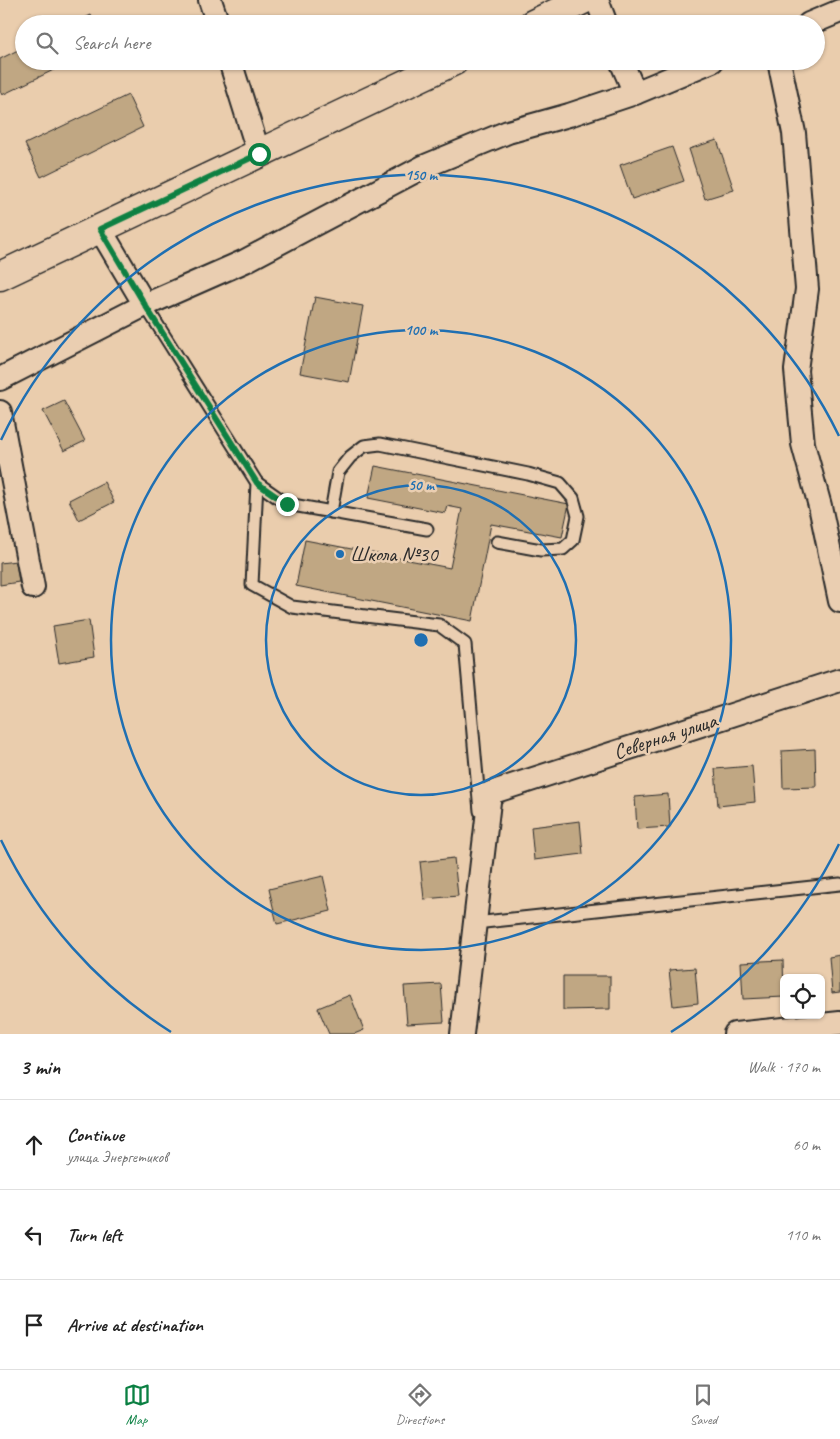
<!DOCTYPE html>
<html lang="en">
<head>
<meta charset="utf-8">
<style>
	:root { --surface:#fff; --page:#f2f2f2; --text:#222; --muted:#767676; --line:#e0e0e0; --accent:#0b8043 }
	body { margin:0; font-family:Caveat,sans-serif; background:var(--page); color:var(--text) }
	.controls { position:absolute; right:15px; bottom:15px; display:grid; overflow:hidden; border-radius:8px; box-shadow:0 1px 4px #0004 }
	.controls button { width:45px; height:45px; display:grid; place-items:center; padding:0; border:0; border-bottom:1px solid var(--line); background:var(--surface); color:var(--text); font:25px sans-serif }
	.stop { position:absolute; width:15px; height:15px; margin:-11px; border:4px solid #0b8043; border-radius:50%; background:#fff }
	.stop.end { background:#0b8043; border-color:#fff; box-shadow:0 1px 5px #0008 }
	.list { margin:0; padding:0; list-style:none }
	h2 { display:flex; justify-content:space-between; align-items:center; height:65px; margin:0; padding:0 20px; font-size:21px }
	h2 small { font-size:16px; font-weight:400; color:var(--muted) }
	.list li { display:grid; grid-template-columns:32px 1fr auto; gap:15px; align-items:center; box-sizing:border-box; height:90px; padding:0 20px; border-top:1px solid var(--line) }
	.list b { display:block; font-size:19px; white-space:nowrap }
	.list p { margin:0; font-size:16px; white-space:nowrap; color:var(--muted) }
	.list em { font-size:16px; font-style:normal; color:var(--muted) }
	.icon { flex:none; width:28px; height:28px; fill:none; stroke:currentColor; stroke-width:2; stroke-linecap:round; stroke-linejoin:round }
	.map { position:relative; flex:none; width:840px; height:1034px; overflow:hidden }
	.search { position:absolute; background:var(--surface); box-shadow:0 1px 4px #0004; left:15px; right:15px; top:15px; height:55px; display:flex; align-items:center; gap:12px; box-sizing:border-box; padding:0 18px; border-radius:28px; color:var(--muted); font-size:19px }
	.sheet { height:335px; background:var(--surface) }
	nav { display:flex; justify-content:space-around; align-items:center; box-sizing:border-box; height:70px; border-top:1px solid var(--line); background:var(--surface); font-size:14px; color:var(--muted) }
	nav a { display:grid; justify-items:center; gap:2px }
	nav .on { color:var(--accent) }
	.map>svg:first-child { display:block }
</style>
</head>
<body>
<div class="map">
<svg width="840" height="1034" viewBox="0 0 840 1034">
	<rect width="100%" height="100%" fill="#eacdad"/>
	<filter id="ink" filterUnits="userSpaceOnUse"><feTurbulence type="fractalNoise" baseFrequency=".02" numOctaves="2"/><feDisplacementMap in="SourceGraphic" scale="10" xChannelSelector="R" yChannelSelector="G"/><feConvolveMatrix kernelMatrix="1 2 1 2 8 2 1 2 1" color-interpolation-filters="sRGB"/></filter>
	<g filter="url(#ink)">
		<!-- building -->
		<g fill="#c0a783" stroke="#2b2b2b">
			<polygon points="91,15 95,24 72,24"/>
			<polygon points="24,47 24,61 72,61 2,95 0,91 0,59"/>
			<polygon points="128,95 143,127 41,177 25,144"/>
			<polygon points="717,140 734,190 705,199 689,149"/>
			<polygon points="672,147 684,181 632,199 620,165"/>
			<polygon points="315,297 363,306 349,382 300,373"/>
			<polygon points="64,401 85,441 64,451 43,411"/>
			<polygon points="375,466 569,504 562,537 491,524 472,621 296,586 305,540 450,568 462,509 447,506 445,513 368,498"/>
			<polygon points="104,482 114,502 79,520 69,500"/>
			<polygon points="16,561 19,582 0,585 0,563"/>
			<polygon points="89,620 94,657 59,663 53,626"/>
			<polygon points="815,749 816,787 783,788 782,751"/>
			<polygon points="752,766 755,802 718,806 715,769"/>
			<polygon points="668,794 670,827 637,829 635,797"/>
			<polygon points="580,821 583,854 534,860 531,827"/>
			<polygon points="454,858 458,896 424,899 420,862"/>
			<polygon points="323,876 331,911 277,924 269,889"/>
			<polygon points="840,955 840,992 832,993 829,957"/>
			<polygon points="783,960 784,997 743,999 741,962"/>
			<polygon points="695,968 698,1003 673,1006 669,970"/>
			<polygon points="563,976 610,976 610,1009 563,1010"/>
			<polygon points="441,984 444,1022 407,1024 404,986"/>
			<polygon points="350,995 364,1030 354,1034 329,1034 318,1008"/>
		</g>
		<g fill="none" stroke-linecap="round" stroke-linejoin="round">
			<defs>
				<g id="service">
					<polyline points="145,305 257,483 252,585 292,607 439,625 465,644 480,811"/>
					<polyline points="257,483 287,504 427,529"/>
					<polyline points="331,512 338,472 350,457 364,446 380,444 528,474 560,483 573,498 578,516 573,540 563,549 541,550 497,542"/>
					<polyline points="475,923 840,884"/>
				</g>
				<g id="minor">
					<polyline points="210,0 218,24"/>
					<polyline points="597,0 606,24"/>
					<polyline points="809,24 840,11"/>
					<polyline points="230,61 259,154"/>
					<polyline points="621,61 635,93 712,61"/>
					<polyline points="779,61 794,133 807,289 796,370 803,444 820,506 840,601"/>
					<polyline points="100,229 145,305"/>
					<polyline points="0,379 145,305 245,261 423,167 508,132 569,115 635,93"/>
					<polyline points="0,412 33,587"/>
					<polyline points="462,1034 490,793 840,680"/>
					<polyline points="735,1034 840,1023"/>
				</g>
				<g id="tertiary">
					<polyline points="533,24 583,0"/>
					<polyline points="0,276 454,61"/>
				</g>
			</defs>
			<!-- service casing -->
			<use href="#service" stroke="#2b2b2b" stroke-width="15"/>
			<!-- minor casing -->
			<use href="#minor" stroke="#2b2b2b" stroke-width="26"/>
			<!-- tertiary casing -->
			<use href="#tertiary" stroke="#2b2b2b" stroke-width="31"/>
			<!-- service -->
			<use href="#service" stroke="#eaceb1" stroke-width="11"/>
			<!-- minor -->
			<use href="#minor" stroke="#eaceb1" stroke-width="22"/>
			<!-- tertiary -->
			<use href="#tertiary" stroke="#eaceb1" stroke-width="28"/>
		</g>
	</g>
	<g fill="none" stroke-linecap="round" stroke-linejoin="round" filter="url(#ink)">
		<!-- route -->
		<polyline stroke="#0b8043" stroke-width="6" points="259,154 100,229 145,305 257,483 287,504"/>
	</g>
	<!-- distance rings -->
	<g fill="none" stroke="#1f6fb2" stroke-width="2.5">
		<circle cx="421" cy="640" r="155"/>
		<circle cx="421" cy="640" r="310"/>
		<path d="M839 844A465 465 0 0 1 671 1032M171 1032A465 465 0 0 1 1 840M1 440A465 465 0 0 1 839 436"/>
	</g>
	<!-- markers -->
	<circle fill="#1f6fb2" stroke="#eaceb1" stroke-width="2" cx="340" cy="554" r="5"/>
	<g text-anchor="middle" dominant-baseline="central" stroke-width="5" stroke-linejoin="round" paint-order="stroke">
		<!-- poi labels -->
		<g font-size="21" fill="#2b2b2b" stroke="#eaceb1" text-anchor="start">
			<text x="350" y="554">Школа №30</text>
		</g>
		<!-- street labels -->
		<g font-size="21" fill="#2b2b2b" stroke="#eaceb1">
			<text transform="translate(665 736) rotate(-18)">Северная улица</text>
		</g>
	</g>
	<circle cx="421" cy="640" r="8" fill="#1f6fb2" stroke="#eaceb1" stroke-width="2.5"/>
	<g font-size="15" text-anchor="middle" font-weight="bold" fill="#1f6fb2" stroke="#eaceb1" stroke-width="5" stroke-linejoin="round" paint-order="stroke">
		<text x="421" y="180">150 m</text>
		<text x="421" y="335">100 m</text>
		<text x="421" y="490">50 m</text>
	</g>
</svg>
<div class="controls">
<button><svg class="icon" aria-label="locate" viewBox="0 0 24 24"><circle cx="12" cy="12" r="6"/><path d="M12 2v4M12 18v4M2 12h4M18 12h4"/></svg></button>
</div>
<div class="stop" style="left:259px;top:154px"></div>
<div class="stop end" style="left:287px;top:504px"></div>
<div class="search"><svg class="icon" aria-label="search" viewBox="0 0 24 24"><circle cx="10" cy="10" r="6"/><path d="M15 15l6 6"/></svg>Search here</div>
</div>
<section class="sheet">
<h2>3 min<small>Walk · 170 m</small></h2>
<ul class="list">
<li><svg class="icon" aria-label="ahead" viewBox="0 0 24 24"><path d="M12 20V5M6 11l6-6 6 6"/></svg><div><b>Continue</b><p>улица Энергетиков</p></div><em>60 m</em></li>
<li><svg class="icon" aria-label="left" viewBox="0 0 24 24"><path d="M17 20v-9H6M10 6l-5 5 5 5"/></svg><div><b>Turn left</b></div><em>110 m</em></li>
<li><svg class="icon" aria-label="arrive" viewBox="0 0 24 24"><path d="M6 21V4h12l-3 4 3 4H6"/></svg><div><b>Arrive at destination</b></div></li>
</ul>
</section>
<nav>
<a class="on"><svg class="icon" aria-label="map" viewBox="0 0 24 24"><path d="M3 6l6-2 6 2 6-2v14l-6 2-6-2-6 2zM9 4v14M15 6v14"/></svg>Map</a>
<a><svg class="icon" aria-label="directions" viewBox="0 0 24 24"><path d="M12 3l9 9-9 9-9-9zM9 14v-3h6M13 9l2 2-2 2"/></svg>Directions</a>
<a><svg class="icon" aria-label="saved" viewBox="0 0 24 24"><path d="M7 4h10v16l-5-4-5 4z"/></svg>Saved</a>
</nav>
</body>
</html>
